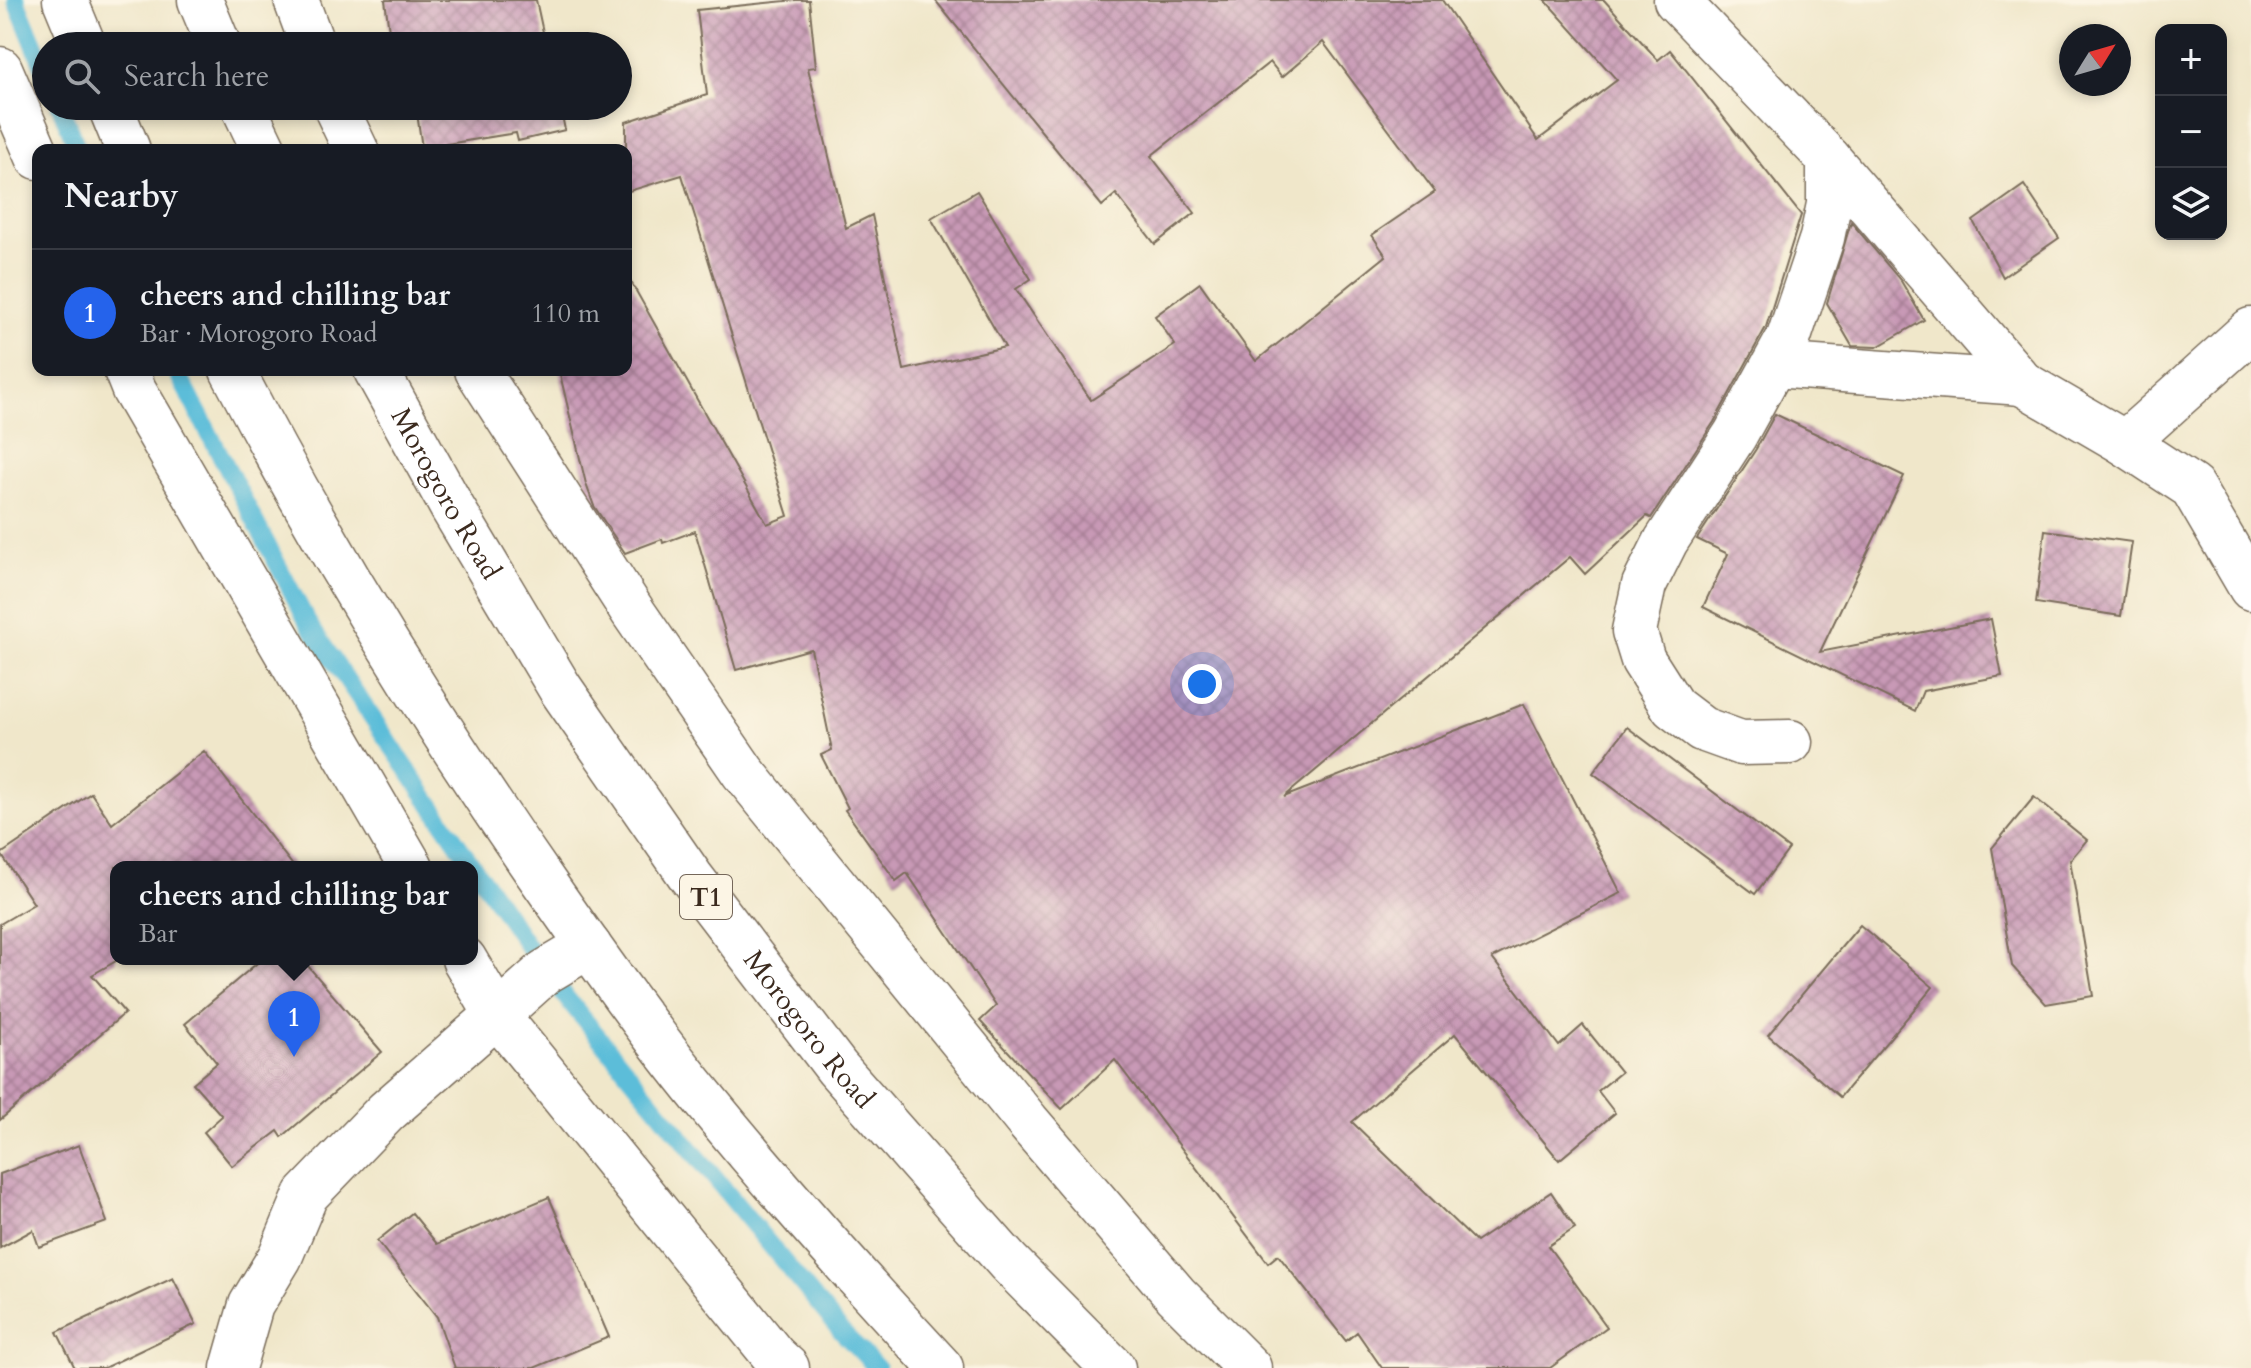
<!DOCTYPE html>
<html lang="en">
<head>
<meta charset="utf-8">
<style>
	:root { --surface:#171b24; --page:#20242c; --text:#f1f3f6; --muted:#9ea1a6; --line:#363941; --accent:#2563eb }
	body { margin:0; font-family:Cardo,serif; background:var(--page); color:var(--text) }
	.controls { position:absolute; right:24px; top:24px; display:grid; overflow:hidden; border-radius:16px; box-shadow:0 4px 12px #0003 }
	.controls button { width:72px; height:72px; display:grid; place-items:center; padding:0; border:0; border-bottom:2px solid var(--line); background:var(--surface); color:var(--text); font:40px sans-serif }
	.compass { position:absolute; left:2059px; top:24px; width:72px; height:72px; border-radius:50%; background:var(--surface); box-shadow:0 4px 12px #0003; rotate:53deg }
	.you { position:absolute; left:1202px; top:684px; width:28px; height:28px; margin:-20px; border:6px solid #fff; border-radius:50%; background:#1a73e8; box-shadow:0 0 0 12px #1a73e833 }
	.badge { display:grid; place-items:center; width:52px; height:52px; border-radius:50%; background:var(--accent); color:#fff; font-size:26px; font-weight:700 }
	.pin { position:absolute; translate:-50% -66px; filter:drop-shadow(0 2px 4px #0008) }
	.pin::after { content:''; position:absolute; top:42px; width:28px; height:24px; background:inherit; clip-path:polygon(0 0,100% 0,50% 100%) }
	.popup { position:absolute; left:110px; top:861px; width:368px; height:104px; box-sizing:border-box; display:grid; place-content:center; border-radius:16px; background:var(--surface); filter:drop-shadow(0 2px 6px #0005); font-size:26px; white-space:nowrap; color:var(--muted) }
	.popup b { font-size:30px; color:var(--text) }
	.popup::after { content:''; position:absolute; left:50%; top:100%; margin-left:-16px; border:16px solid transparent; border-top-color:var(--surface) }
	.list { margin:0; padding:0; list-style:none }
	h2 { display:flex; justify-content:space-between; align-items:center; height:104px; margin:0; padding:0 32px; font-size:34px }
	h2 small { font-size:26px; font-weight:400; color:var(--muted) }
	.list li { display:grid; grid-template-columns:52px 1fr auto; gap:24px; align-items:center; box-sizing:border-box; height:128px; padding:0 32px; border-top:2px solid var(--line) }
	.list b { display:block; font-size:30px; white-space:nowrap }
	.list p { margin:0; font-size:26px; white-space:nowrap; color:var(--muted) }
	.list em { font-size:26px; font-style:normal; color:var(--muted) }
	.icon { flex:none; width:44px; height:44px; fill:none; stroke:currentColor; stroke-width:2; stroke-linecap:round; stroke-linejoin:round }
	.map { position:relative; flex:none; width:2251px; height:1368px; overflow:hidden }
	.search { position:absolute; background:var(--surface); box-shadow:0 4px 12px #0003; left:32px; top:32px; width:600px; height:88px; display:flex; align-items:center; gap:20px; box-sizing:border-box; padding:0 28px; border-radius:44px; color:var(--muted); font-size:30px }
	.panel { position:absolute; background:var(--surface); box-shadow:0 4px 12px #0003; left:32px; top:144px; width:600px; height:232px; border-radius:16px }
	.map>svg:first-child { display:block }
</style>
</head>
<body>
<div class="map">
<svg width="2251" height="1368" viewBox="0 0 2251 1368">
	<defs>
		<pattern id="building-cross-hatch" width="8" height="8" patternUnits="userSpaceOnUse" patternTransform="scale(2)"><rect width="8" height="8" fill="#c899b6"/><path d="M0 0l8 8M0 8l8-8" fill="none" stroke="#a47d93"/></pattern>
	</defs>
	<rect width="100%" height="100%" fill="#fcf5e5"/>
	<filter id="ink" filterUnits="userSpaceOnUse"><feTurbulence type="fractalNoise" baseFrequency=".0125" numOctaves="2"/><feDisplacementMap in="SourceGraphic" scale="16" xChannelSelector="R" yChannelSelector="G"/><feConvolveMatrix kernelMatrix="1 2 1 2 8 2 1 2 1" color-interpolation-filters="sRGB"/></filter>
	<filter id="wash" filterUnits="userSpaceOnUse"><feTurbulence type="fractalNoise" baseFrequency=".006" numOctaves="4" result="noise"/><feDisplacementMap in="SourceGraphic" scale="32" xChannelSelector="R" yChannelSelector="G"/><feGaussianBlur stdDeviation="1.8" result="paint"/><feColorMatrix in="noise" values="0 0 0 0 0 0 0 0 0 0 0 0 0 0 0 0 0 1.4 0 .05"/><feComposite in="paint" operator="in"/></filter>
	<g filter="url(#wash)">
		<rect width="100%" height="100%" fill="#f0e7ca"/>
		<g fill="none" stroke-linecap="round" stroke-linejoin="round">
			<!-- stream -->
			<g stroke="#5bbdd9" stroke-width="18">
				<polyline points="16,0 46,73"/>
				<polyline points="60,106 78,150"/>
				<polyline points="176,370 308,623 545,972 840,1330 877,1368"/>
			</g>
		</g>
		<g id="blocks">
			<!-- building -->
			<g fill="url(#building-cross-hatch)">
				<polygon points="385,0 536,0 546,46 391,46"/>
				<polygon points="796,0 809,0 816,67 808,68 846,228 872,215 904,370 1005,347 931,218 977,191 1031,279 1016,289 1091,400 1175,345 1155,316 1200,283 1256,361 1386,256 1372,235 1435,192 1323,42 1282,77 1270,62 1151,156 1195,213 1155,244 1116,194 1102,206 935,0 1442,0 1538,140 1617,80 1545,0 1604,0 1658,60 1670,50 1801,215 1766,327 1714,422 1651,518 1647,516 1585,574 1570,557 1284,797 1524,704 1621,893 1492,958 1559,1046 1583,1025 1621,1072 1598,1091 1615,1113 1559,1160 1455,1034 1352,1122 1476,1242 1551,1192 1575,1228 1548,1246 1607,1327 1550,1368 1382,1368 1357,1332 1346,1341 1278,1255 1268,1263 1115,1060 1062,1109 980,1021 996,1006 907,873 896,881 845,810 848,808 821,755 832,750 811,649 736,670 695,531 663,543 662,539 625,553 594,506 586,484 559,370 626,370 626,273 767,524 788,516 682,175 626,192 626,122 707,95 697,10"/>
				<polygon points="416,106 560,106 565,130 518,141 516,133 422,148"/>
				<polygon points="2024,185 2059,238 2003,277 1973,221"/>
				<polygon points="1851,222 1901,281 1924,320 1877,347 1852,346 1827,303"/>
				<polygon points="1775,414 1904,476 1820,652 1991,619 2002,676 1923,691 1915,711 1703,607 1728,554 1697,539 1756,449"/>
				<polygon points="2045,530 2132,542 2121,616 2036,603"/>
				<polygon points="1627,727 1789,849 1755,894 1593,773"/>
				<polygon points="204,751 294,867 116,867 116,961 92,975 125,1013 0,1120 0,924 34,904 1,854 91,793 112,824"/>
				<polygon points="2034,797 2087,840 2070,860 2093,996 2046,1004 2012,966 1992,848"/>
				<polygon points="1860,925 1933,987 1840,1097 1768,1035"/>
				<polygon points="262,959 302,959 382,1052 282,1137 278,1131 232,1166 204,1132 222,1116 193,1083 217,1063 185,1024"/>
				<polygon points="79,1145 107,1222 39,1247 33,1230 0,1248 0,1174"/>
				<polygon points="549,1197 609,1337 534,1368 455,1368 437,1317 377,1241 412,1213 437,1244"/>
				<polygon points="173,1278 196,1324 104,1368 75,1368 57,1332"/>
			</g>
		</g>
	</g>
	<g filter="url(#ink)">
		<use href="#blocks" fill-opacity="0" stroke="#7a6c5a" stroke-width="2"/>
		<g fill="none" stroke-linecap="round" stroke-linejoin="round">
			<defs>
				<g id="minor">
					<polyline points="296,0 313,46"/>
					<polyline points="1676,0 1829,159 2022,383 2125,443 2192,487 2251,588"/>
					<polyline points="0,69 38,157"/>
					<polyline points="335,106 356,150"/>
					<polyline points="1774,365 2022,383"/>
					<polyline points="126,370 134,390 411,867"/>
					<polyline points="477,370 633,612 743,772 1027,1121 1176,1295 1249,1368"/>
					<polyline points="2125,443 2251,330"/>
					<polyline points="1790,742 1741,743 1702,729 1673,707 1643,660 1634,631 1644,585 1666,541 1735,435 1789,337 1822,238 1829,204 1829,159"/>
					<polyline points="464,959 497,1015 774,1356 787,1368"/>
					<polyline points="233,1368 251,1305 280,1257 306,1195 386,1112 497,1015 545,972 589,946"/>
				</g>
				<g id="highway">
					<polyline points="65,0 84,46"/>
					<polyline points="200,0 219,46"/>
					<polyline points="110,106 128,150"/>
					<polyline points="243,106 264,150"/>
					<path d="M232 370C326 551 433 724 550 891 599 961 650 1033 704 1099 780 1192 860 1281 941 1368"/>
					<path id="s1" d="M376 370 453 509 560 688 691 877 837 1068 1008 1262 1113 1368"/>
				</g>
			</defs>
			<!-- minor casing -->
			<use href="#minor" stroke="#7a6c5a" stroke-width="47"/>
			<!-- highway casing -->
			<use href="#highway" stroke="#7a6c5a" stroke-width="47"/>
			<!-- minor -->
			<use href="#minor" stroke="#fff" stroke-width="44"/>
			<!-- highway -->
			<use href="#highway" stroke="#fff" stroke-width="44"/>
		</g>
	</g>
	<g text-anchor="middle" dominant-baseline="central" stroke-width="6" stroke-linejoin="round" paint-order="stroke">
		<!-- shield labels -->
		<rect fill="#fcf5e5" stroke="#75675a" stroke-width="2" x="680" y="875" width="52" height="44" rx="6"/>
		<g font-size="26" font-weight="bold" fill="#3b2a1e">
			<text x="706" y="897">T1</text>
		</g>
		<!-- street labels -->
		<g font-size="28" fill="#3b2a1e" stroke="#fcf5e5">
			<text stroke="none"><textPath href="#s1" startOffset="142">Morogoro Road</textPath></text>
			<text stroke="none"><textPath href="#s1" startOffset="790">Morogoro Road</textPath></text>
		</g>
	</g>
</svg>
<div class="controls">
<button>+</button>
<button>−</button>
<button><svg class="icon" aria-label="layers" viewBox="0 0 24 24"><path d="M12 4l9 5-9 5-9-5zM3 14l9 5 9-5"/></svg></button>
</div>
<svg class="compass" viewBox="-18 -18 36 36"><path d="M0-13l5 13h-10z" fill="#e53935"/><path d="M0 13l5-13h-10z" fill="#9ea1a6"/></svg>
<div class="you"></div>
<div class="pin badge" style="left:294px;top:1057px">1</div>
<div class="popup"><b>cheers and chilling bar</b>Bar</div>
<div class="search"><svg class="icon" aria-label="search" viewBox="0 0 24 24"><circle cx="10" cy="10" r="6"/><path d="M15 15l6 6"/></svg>Search here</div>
<section class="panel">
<h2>Nearby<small></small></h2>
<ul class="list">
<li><span class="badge">1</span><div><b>cheers and chilling bar</b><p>Bar · Morogoro Road</p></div><em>110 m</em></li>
</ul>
</section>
</div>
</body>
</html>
